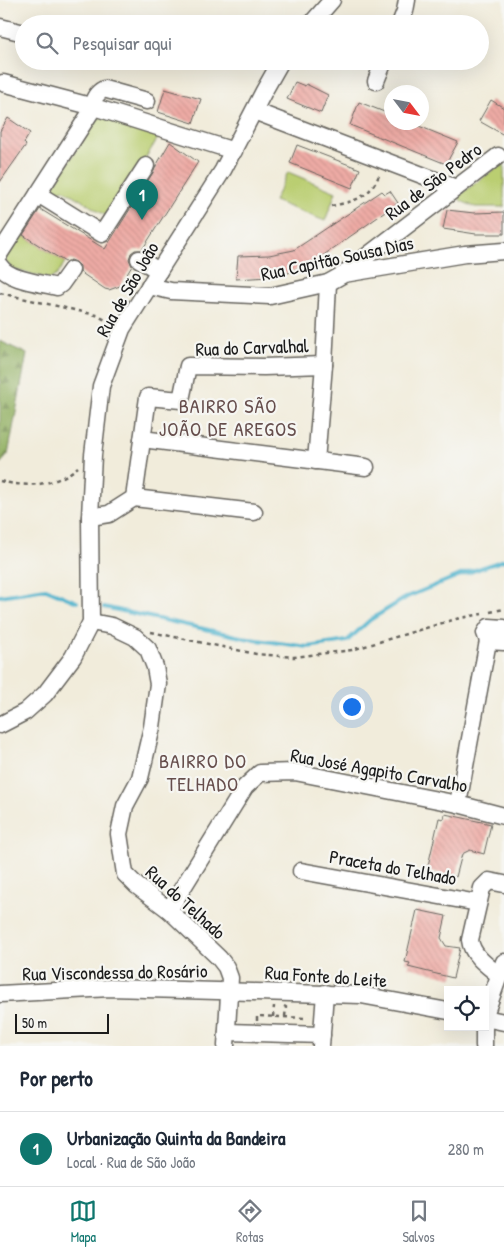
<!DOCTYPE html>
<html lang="pt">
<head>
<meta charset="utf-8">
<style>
	:root { --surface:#fff; --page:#f2f2f3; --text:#1f2937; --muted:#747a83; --line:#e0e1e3; --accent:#0f766e }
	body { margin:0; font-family:"Patrick Hand",sans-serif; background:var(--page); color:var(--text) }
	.controls { position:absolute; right:15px; bottom:15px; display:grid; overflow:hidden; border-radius:0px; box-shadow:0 5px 20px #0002 }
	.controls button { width:45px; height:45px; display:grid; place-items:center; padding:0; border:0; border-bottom:1px solid var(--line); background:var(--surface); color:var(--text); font:25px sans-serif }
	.compass { position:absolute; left:384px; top:85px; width:45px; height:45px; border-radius:50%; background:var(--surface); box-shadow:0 5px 20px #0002; rotate:122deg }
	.scale { position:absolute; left:15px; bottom:12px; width:94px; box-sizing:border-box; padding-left:5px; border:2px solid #1c1c1c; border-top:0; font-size:14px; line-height:18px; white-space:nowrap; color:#1c1c1c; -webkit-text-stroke:4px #f6f6f2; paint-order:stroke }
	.you { position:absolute; left:351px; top:706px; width:18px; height:18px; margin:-12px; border:4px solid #fff; border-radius:50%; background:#1a73e8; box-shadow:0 0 0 8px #1a73e833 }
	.badge { display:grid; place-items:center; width:32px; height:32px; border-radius:50%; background:var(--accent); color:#fff; font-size:16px; font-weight:700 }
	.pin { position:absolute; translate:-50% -41px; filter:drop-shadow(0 1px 2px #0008) }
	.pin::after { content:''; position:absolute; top:26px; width:18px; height:15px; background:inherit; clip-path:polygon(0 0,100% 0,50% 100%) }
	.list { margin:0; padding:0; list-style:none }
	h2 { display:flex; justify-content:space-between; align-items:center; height:65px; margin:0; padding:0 20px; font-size:21px }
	h2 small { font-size:16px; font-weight:400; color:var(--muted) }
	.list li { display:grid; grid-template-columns:32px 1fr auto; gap:15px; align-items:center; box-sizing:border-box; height:75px; padding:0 20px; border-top:1px solid var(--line) }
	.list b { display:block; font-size:19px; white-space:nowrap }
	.list p { margin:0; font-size:16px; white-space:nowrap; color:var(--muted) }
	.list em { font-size:16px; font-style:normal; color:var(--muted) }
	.icon { flex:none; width:28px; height:28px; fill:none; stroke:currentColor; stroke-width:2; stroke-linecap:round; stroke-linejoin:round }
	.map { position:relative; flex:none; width:504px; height:1046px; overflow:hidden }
	.search { position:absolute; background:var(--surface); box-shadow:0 5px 20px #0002; left:15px; right:15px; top:15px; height:55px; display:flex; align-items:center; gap:12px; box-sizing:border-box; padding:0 18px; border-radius:28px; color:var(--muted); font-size:19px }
	.sheet { height:140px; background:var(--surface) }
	nav { display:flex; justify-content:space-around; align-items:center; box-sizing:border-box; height:70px; border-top:1px solid var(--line); background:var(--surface); font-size:14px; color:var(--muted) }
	nav a { display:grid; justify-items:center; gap:2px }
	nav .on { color:var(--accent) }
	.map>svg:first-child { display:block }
</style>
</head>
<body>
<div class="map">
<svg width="504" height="1046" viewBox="0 0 504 1046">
	<defs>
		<pattern id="forest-firs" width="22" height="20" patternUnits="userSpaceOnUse" patternTransform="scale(1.25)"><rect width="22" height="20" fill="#93b163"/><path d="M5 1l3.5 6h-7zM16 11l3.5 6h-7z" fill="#778f51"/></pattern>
		<pattern id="building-back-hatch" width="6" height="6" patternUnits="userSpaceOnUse" patternTransform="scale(1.25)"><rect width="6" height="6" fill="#eeaba5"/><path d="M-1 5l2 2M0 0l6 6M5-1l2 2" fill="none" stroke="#cc938d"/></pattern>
	</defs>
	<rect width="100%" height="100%" fill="#f6f6f2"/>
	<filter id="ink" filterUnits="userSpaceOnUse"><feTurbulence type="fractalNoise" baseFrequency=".02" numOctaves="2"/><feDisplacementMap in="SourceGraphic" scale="10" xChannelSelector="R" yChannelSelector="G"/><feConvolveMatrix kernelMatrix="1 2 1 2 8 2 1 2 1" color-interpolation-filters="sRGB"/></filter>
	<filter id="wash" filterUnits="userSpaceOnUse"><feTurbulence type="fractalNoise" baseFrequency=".0096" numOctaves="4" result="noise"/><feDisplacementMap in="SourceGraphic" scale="20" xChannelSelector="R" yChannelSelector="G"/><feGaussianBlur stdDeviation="1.12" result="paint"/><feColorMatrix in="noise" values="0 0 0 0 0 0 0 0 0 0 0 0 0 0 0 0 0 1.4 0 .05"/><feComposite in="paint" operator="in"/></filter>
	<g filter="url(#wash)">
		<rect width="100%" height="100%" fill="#f1ecdb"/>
		<!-- green -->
		<g fill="#bace71" stroke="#6b7546">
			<polygon points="102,117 160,135 108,217 63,189 56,193 51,190 95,120"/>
			<polygon points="504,162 504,207 475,207 461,201 458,196"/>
			<polygon points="288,172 336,192 325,221 274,201"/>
			<polygon points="21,234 65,262 57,275 50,279 12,269 5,261 5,257"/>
		</g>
		<!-- forest -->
		<polygon fill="url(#forest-firs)" stroke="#586640" points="0,341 27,354 8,455 0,464"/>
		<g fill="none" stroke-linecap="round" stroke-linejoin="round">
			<!-- stream -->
			<g stroke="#4db2cc" stroke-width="4">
				<polyline points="0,596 46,589 77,602"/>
				<polyline points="104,607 250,639 308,647 347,641 370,620 407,597 458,576 504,560"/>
			</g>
		</g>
		<g id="blocks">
			<!-- building -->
			<g fill="url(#building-back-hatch)">
				<polygon points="295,82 305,86 306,84 328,95 321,113 287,99"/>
				<polygon points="165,89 201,99 193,123 158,112"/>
				<polygon points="491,100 504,108 504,135 479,121"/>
				<polygon points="359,102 392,115 392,122 409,122 458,142 446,164 350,125"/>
				<polygon points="8,118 30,133 24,143 26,145 0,182 0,131"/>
				<polygon points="170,142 198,162 142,250 135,250 131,253 129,259 132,266 120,286 109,290 105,289 80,272 80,266 76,262 71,260 65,262 23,235 40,209 105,249 154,171 156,166"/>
				<polygon points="297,145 360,169 352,188 290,163"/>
				<polygon points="382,191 385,194 390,191 398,203 318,259 288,273 269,277 236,279 238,256 269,255 294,250"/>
				<polygon points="447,210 474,213 504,212 504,234 476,234 443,229"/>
				<polygon points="445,814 491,824 484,854 470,850 462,854 456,877 427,870 439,818 444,819"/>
				<polygon points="417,910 446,916 441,938 446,946 460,948 453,978 408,967 410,963 405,962"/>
			</g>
		</g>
	</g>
	<g filter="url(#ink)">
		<use href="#blocks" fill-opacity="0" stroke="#67655f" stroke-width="1"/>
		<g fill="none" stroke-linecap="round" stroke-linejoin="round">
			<defs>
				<g id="minor">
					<polyline points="311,24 332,0"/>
					<polyline points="400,24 405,11 407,0"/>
					<polyline points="0,27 24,33"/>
					<polyline points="376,81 384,61"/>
					<polyline points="3,83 94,107 234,151"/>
					<path d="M91 107C94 99 96 93 104 89L147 101"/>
					<polyline points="254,111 456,188"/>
					<polyline points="38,194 102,234 146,166"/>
					<polyline points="0,253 94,107"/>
					<polyline points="139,259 159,271"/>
					<path d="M0 266C8 280 41 283 57 287L61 284 71 270"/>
					<polyline points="346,272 498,156"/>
					<polyline points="149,286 171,291 270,296 328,283 344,274 465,254 504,251"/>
					<polyline points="142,439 366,467"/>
					<polyline points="316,461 324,365 328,283"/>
					<polyline points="134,498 254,512"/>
					<polyline points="90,517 109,514 134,498 148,397 181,400 188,366 264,367 324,365"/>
					<polyline points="91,622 112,626 135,637 148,649 155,667 158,684 152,727 140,778 125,806 119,834 125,874 137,886 169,910 219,958 226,967 230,978 226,1046"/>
					<polyline points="504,628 489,627 485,633 488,641 504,642"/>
					<polyline points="0,725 25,712 45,694 73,657 91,622 90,517 93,455 101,386 122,329 223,170 264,91 281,61"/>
					<polyline points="458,804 488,641"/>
					<polyline points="301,871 478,903"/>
					<polyline points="169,910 245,787 260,773 295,772 458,804 504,816"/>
					<path d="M500 976C488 966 472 956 470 940L482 888 489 881 504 884"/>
					<polyline points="0,994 110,988 361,995 448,1011"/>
					<polyline points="485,1015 504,962"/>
					<polyline points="485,1018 504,1022"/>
					<polyline points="227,1032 322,1035"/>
					<polyline points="321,1046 325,993"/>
					<polyline points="484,1046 484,1027"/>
				</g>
			</defs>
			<!-- minor casing -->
			<use href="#minor" stroke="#67655f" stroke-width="19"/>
			<!-- path -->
			<g stroke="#67655f" stroke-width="2.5" stroke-dasharray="4 4" stroke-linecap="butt">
				<path d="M331 206C356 201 370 198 380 173"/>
				<polyline points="0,293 96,315 111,323"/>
				<path d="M0 481C27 488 56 486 78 467"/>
				<polyline points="490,612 504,609"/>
				<polyline points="151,632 256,654 294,657 352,650 456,619 482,614"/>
				<polyline points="284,1006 286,1007 285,1017"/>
				<polyline points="273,1017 274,1006"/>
				<polyline points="257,1021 257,1016 305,1018 304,1020"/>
			</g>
			<!-- minor -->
			<use href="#minor" stroke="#fff" stroke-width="16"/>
		</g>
	</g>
	<g text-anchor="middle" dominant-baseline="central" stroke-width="4.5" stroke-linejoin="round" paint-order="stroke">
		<!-- street labels -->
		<g font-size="19" fill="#1c1c1c" stroke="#f6f6f2">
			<text transform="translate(433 181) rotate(-37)">Rua de São Pedro</text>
			<text transform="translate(337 258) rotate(-12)">Rua Capitão Sousa Dias</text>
			<text transform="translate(127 289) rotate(-60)">Rua de São João</text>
			<text transform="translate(252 347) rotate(-2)">Rua do Carvalhal</text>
			<text transform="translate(379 770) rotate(10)">Rua José Agapito Carvalho</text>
			<text transform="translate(393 867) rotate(10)">Praceta do Telhado</text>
			<text transform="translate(186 902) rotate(42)">Rua do Telhado</text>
			<text transform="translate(115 972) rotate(-1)">Rua Viscondessa do Rosário</text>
			<text transform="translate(326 976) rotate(4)">Rua Fonte do Leite</text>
		</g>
		<!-- neighbourhood labels -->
		<g font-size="20" letter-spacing="1" fill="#664e4c" stroke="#f6f6f2">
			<text x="228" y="405">BAIRRO SÃO<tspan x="228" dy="23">JOÃO DE AREGOS</tspan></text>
			<text x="203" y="760">BAIRRO DO<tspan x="203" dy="23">TELHADO</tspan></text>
		</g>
	</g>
</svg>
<div class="controls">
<button><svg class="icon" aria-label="locate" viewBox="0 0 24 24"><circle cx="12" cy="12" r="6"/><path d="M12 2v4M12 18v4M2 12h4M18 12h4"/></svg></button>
</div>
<svg class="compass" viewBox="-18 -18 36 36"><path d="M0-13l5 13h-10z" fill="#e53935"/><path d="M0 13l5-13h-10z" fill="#747a83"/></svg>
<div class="scale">50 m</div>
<div class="you"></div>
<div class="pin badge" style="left:142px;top:220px">1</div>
<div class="search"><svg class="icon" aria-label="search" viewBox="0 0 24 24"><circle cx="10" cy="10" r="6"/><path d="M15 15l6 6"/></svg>Pesquisar aqui</div>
</div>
<section class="sheet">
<h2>Por perto<small></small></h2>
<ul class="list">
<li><span class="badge">1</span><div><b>Urbanização Quinta da Bandeira</b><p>Local · Rua de São João</p></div><em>280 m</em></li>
</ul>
</section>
<nav>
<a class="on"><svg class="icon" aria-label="map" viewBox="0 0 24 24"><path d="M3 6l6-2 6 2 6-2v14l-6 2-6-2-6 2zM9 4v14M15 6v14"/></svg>Mapa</a>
<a><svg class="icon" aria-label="directions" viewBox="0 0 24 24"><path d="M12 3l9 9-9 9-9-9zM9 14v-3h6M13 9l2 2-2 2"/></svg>Rotas</a>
<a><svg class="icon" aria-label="saved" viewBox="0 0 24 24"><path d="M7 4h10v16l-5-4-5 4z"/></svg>Salvos</a>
</nav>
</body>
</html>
